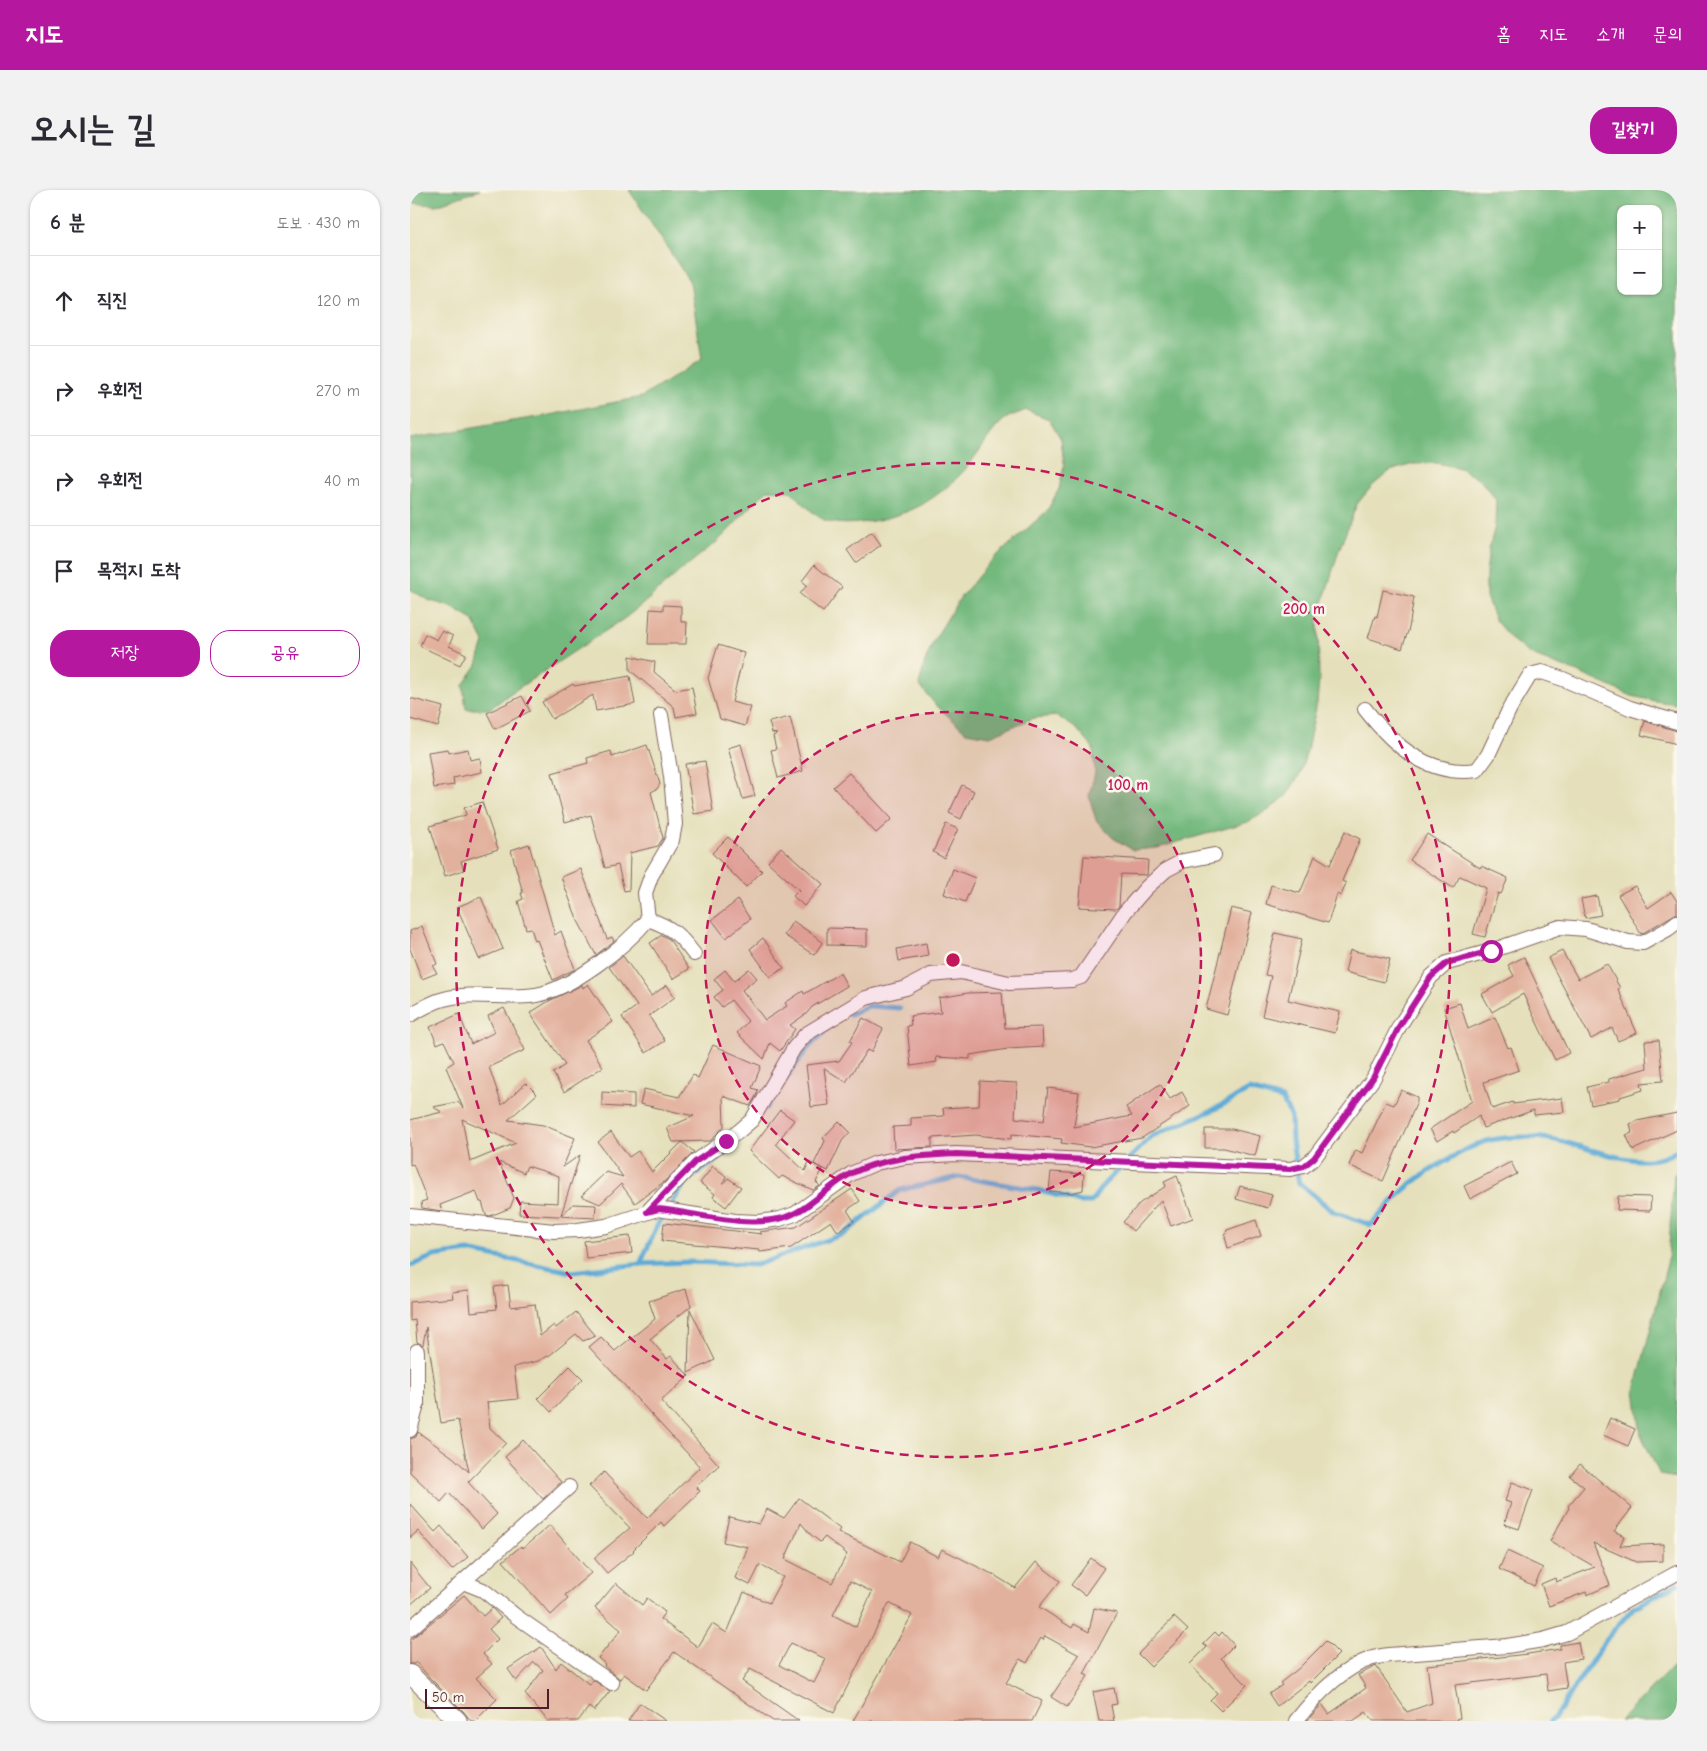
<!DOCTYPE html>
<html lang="ko">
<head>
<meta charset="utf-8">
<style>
	:root { --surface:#fff; --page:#f2f2f3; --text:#2b2b33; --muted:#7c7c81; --line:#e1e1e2; --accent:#b5179e }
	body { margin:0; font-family:"Comic Neue","Poor Story",sans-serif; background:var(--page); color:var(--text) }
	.controls { position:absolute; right:15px; top:15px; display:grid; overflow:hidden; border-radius:10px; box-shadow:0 1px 4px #0004 }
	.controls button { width:45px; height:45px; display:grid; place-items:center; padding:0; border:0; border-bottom:1px solid var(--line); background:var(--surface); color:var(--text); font:25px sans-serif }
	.scale { position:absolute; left:15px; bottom:12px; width:124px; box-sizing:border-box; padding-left:5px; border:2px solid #4a1f2b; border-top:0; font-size:14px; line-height:18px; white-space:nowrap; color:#4a1f2b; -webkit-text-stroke:4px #fbf7ec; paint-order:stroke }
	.stop { position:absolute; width:15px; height:15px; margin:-11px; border:4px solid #b5179e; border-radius:50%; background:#fff }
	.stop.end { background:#b5179e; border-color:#fff; box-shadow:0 1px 5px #0008 }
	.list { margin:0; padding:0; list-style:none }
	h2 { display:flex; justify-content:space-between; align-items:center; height:65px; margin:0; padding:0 20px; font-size:21px }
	h2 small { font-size:16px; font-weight:400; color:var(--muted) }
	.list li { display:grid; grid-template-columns:32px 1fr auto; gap:15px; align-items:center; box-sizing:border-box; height:90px; padding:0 20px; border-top:1px solid var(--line) }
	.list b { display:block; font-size:19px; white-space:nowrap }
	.list em { font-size:16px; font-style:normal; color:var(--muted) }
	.actions { display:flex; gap:10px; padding:15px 20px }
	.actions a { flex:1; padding:11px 0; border:1px solid var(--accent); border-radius:20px; text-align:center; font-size:18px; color:var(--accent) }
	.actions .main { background:var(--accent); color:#fff }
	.icon { flex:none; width:28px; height:28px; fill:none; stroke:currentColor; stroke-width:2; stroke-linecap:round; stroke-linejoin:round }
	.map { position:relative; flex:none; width:1267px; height:1531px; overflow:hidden; border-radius:20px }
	header { display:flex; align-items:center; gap:30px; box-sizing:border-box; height:70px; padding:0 25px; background:var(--accent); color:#fff }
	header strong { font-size:24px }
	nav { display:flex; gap:28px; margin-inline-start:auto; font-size:18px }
	.intro { display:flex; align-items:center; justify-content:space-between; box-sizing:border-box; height:120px; padding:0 30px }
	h1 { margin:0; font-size:35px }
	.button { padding:12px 22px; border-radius:20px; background:var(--accent); color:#fff; font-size:18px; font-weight:700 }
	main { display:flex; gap:30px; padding:0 30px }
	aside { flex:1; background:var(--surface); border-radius:20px; box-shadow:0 1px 4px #0004 }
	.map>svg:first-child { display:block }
</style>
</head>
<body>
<header>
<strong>지도</strong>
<nav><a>홈</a><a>지도</a><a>소개</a><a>문의</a></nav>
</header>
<div class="intro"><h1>오시는 길</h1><a class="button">길찾기</a></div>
<main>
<aside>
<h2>6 분<small>도보 · 430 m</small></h2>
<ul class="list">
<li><svg class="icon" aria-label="ahead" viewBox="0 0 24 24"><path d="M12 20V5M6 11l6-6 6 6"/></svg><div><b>직진</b></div><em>120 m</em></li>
<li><svg class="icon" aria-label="right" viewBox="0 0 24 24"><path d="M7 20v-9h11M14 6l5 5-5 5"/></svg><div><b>우회전</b></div><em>270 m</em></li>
<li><svg class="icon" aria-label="right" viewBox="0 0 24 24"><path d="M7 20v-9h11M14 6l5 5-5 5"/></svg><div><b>우회전</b></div><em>40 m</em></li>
<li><svg class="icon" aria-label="arrive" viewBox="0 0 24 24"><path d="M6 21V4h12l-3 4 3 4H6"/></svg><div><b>목적지 도착</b></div></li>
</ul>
<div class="actions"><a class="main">저장</a><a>공유</a></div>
</aside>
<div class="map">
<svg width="1267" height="1531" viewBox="0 0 1267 1531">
	<rect width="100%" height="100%" fill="#fbf7ec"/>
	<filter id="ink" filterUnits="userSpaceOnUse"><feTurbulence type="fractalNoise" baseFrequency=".02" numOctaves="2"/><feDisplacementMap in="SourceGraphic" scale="10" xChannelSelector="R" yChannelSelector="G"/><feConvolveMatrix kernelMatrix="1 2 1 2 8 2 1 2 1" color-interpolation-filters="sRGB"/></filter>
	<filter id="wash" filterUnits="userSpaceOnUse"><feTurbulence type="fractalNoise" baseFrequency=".0096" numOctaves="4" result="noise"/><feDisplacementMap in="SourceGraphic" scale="20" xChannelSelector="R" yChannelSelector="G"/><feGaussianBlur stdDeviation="1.12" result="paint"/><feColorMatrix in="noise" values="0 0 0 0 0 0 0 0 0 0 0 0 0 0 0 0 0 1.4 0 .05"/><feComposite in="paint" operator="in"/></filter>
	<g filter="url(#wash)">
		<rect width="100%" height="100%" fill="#e5e0bb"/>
		<!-- forest -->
		<g fill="#73b97e" stroke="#5e6c54" fill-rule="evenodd">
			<polygon points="0,0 70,0 26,15 0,13"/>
			<path d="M219 0H1267V514L1245 511 1222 506 1165 481 1142 473 1120 464 1101 449 1085 430 1076 407V383L1079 359 1085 336 1086 310 1071 291 1050 278 1027 273 1003 274 980 281 962 296 947 314 929 360 908 429 909 490 907 513 897 560 890 584 877 605 859 620 838 632 747 658 723 660 703 648 686 630 679 606 685 583 683 558 667 539 647 526 623 528 580 546 556 542 525 514 509 495 515 472 524 450 550 408 581 371 637 321 649 299 654 275 651 249 639 229 616 220C610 223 601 225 595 229 579 241 566 270 549 286 539 296 526 306 513 314 491 327 445 338 420 332 408 330 390 310 381 301L357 300 309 350 270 381 234 413 215 428 98 505 80 519H56L53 495 67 475 74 452 63 430 41 417 18 410 0 399V249L102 231 129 227 232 207 292 169 280 92ZM1211 19H1248V101H1211Z"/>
			<polygon points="1267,981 1267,1288 1250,1285 1231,1245 1225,1200 1258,1070 1264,985"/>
			<polygon points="1266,1473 1267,1473 1267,1531 1210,1531"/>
		</g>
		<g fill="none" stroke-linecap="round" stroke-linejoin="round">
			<!-- stream -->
			<g stroke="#5eabd7" stroke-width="5">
				<polyline points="440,825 458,816 490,818"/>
				<polyline points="356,918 398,858 421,835"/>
				<polyline points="230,1074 248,1034 278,989 306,971 326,951"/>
				<path d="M0 1076 24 1066 58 1061 162 1082 230 1074 279 1072 346 1075 434 1044 490 1000 549 987 628 1000 670 1012H681L694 994 742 946 803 920 839 900 872 909 881 927 882 951 889 993 924 1022 961 1035C972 1023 983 1010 995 999 1011 985 1060 954 1081 950 1101 946 1126 946 1146 950 1178 957 1239 985 1267 960"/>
				<polyline points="1140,1531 1145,1527 1198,1447 1223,1418 1267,1394"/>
			</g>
		</g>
		<g id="blocks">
			<!-- building -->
			<g fill="#e2b19d" fill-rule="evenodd">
				<polygon points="462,342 471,355 446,373 437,360"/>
				<polygon points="404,375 432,397 413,422 390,404 397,395 392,391"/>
				<polygon points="973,400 1004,407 999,438 992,459 958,448 965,426 967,427"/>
				<polygon points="253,415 271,416 271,432 277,432 276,454 238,454 240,419 253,420"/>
				<polygon points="32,441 43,446 39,456 56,464 50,475 10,456 15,444 27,450"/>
				<polygon points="308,455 334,463 322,512 341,517 335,536 310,529 298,488"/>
				<polygon points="220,466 245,472 244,482 266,500 282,497 287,523 266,527 264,517 220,480"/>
				<polygon points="220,486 225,514 186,521 183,505 142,529 132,512 163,494 164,496"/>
				<polygon points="112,506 120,521 85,539 77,523"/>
				<polygon points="0,508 33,517 28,537 0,529"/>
				<polygon points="380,527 393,581 368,588 361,560 366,559 363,546 367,544 362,543 359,532"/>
				<polygon points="1235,531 1267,541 1267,554 1231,545"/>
				<polygon points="331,554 345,606 333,609 318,558"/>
				<polygon points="237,555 250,594 247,599 241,602 253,648 248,656 220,663 219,700 214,701 208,675 195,678 181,625 155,632 142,583 178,573 177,568 201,561 202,567"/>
				<polygon points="38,559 39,563 58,559 60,570 70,568 72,582 43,588 44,595 24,598 18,562"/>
				<polygon points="295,571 303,621 284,624 275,574"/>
				<polygon points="439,583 482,629 466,643 423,597"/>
				<polygon points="552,595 564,601 551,629 539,623"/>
				<polygon points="72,612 88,659 51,671 54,680 35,686 20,636 56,625 54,618"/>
				<polygon points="536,634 548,639 534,668 523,662"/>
				<polygon points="935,641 950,649 932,691 936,693 931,706 927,704 918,733 856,714 861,695 890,703 905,666 920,675"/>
				<polygon points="1017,644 1070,678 1071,676 1098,688 1091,704 1088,703 1075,747 1063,744 1076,698 1050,686 1043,698 1000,670"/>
				<polygon points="318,647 352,681 336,697 302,663"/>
				<polygon points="119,654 145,745 151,741 165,779 143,790 127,750 125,751 121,738 116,739 108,711 113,709 111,703 113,703 101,660"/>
				<polygon points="371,657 413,694 394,716 383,706 389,700 358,672"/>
				<polygon points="674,666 738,670 737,685 711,684 709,716 706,719 669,717"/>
				<polygon points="171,679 197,749 202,747 204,751 186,765 168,731 151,687"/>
				<polygon points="543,679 565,688 555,712 534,704"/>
				<polygon points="1225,696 1238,718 1261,702 1267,711 1267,723 1231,744 1208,705"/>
				<polygon points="1187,706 1191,725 1175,728 1171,709"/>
				<polygon points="71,707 93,759 69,769 47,717"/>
				<polygon points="328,710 340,729 316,748 302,730"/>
				<polygon points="821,718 842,723 817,825 796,819"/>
				<polygon points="383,731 408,748 412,753 404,765 374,745"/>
				<polygon points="12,736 27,774 23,776 27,783 12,789 0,759 0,741"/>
				<polygon points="417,738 457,739 457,756 417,755"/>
				<polygon points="865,743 892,749 878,810 930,822 925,843 852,826 861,786 855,785"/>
				<polygon points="252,745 259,749 279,779 263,789 240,753"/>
				<polygon points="353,748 374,778 360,787 340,759"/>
				<polygon points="516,753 518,766 489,771 487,759"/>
				<polygon points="940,760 980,769 974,792 935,782"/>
				<polygon points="1152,761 1168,789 1197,774 1210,798 1208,799 1227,843 1208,851 1202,838 1181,849 1138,768"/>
				<polygon points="213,766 241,806 257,795 265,807 239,826 255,851 236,863 212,827 227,816 199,777"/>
				<polygon points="1114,767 1159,863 1145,870 1113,804 1082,822 1072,804 1104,786 1098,775"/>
				<polygon points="339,779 347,788 332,800 355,830 377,816 375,813 393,801 394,804 430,783 437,796 402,817 396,824 380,835 385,839 370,861 360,853 354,869 327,843 338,831 321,810 312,817 304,807 313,800 304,789 315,780 324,791"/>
				<polygon points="178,794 203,832 176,850 193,877 154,902 143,883 155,875 120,823 139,811 172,795 173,798"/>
				<polygon points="592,802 595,838 632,837 633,857 598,859 560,865 560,869 526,867 527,872 501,876 497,836 501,835 500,826 531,822 529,808 558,803"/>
				<polygon points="1050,813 1058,839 1085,827 1098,858 1101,857 1109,880 1074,892 1082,919 1103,912 1103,914 1152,908 1154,922 1124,925 1124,920 1073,938 1069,926 1044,943 1043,941 1027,951 1020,939 1062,911 1034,818"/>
				<path d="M94 818 115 860 79 877 92 915 116 893 127 904 98 930 133 935 165 948 153 977 170 965 151 1025 163 1014 186 1015 185 1028 109 1024 110 1011 148 1013 149 986 117 976 114 983 89 972 104 1008 100 1018 80 1026 76 1025 72 1012H70L66 1001 30 1015 32 1021 12 1018 11 1012 17 1010 3 974 0 975V930L32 922 23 917 48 912 53 918 36 877 44 872 34 851 27 854 20 837 49 824 61 854 85 842 78 826ZM52 929 106 953 60 972Z"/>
				<polygon points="453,828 473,839 461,862 457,860 436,892 414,878 419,915 401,917 396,875 429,871 442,852 440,851"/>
				<polygon points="1249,850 1253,891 1231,893 1233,900 1210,907 1210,909 1181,915 1177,897 1199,892 1199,889 1237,878 1235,851"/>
				<polygon points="303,855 351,876 342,898 348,900 346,906 340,916 313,906 314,937 300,951 263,952 257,938 284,926 230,914 234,899 269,907 283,885 288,888"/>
				<polygon points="570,891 607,893 605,928 634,931 638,898 669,902 664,937 722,926 716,917 750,894 760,909 772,902 780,916 732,948 680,957 651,953 652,949 602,944 601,949 566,945 522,948 522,957 484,959 483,937 501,936 501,928 534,926 533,918 569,916"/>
				<polygon points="991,900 1007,907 1007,912 973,991 939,975 946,960 952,963 976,912 984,915"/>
				<polygon points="192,902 224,904 224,918 192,916"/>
				<polygon points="370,920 384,930 366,954 395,981 399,972 413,979 406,992 410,996 403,1000 372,986 369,989 339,961"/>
				<polygon points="1267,923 1267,940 1223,960 1216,945 1222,943 1220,934 1227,931"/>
				<polygon points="429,931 440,942 432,951 418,981 404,974 415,951 413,948"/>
				<polygon points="795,939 822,939 850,946 845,966 814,958 795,958"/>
				<polygon points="201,942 219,967 228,961 242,982 272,952 284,962 254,992 225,1013 211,994 190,1014 171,1006 196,982 213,987 188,952"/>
				<polygon points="1101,972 1107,984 1060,1009 1054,996"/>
				<polygon points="303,976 316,986 313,994 318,988 331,997 316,1017 303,1007 305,1004 290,993"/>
				<polygon points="641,982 674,984 673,1000 662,1003 639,1001"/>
				<polygon points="767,986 783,1028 761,1036 751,1010 723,1041 713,1032 730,1013 756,996 754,992"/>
				<polygon points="830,996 862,1005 858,1018 826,1009"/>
				<polygon points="442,999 450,1011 437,1020 444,1031 428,1042 421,1031 381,1058 350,1062 349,1060 252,1051 254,1033 352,1044 349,1042 386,1037"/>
				<polygon points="1208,1006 1241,1007 1240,1021 1207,1020"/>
				<polygon points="846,1030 851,1046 818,1058 815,1047 817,1040"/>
				<polygon points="220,1046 222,1063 176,1068 174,1051"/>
				<polygon points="98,1095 101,1117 125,1114 130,1146 144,1135 146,1138 166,1122 186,1146 173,1151 166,1144 140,1165 128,1171 104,1177 108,1209 77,1212 80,1238 96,1253 58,1292 87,1324 72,1339 39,1303 31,1312 0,1282 0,1249 6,1247 8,1242 44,1268 59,1282 48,1230 31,1233 16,1137 13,1155 7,1152 5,1130 0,1131 0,1112 43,1108 42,1102 59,1100 61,1122 87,1119 84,1097"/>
				<polygon points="276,1099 281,1116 240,1149 257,1169 261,1166 279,1186 251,1211 309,1275 286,1297 290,1301 254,1336 251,1332 223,1360 224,1361 197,1383 184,1368 220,1338 179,1296 194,1282 237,1328 290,1277 179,1157 191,1147 205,1161 245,1129 239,1111"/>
				<polygon points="280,1119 305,1170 278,1183"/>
				<polygon points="160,1176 173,1189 141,1222 128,1208"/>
				<polygon points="1200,1228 1225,1239 1218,1256 1193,1245"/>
				<polygon points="113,1250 151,1292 133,1309 95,1267"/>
				<polygon points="1170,1274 1222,1318 1204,1341 1214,1346 1210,1356 1253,1354 1253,1371 1226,1372 1183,1353 1200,1395 1177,1405 1176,1402 1139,1416 1131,1394 1145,1388 1146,1392 1185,1377 1140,1351 1159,1318 1158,1316 1174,1297 1160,1286"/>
				<polygon points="1102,1292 1123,1300 1109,1339 1094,1334 1101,1313 1095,1311"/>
				<path d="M389 1308 430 1339 428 1342 490 1372 500 1352 528 1367 532 1359 584 1385 605 1398 626 1372 650 1391 629 1417 662 1438 664 1434 679 1442 684 1418 707 1423 674 1484 678 1486 657 1517 641 1507 669 1465 635 1446 633 1450 631 1448 617 1473 610 1469 596 1493 632 1511 622 1531H443L502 1425 479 1413 424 1523 340 1479 332 1491 389 1531H363L264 1462 236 1500 214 1484 210 1489 194 1476 195 1474 188 1468 211 1440 185 1418 206 1393 232 1415 237 1408 255 1422 250 1429 288 1457 302 1434 317 1443 334 1402 359 1413 373 1387 350 1375 340 1395 325 1388 338 1357 313 1352 319 1327 349 1334 357 1319 374 1328ZM391 1333 400 1344 410 1352 415 1347 437 1364 422 1393 375 1369ZM440 1391 462 1402 446 1437 423 1425ZM381 1453 416 1469 404 1493 369 1475Z"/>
				<polygon points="0,1314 25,1342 31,1336 58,1367 42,1380 8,1341 0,1348"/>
				<polygon points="140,1335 181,1383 155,1405 158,1409 141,1425 93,1371 111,1356 113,1358"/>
				<polygon points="1097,1361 1133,1378 1124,1396 1089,1379"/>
				<polygon points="681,1368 694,1378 675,1405 661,1395"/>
				<polygon points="0,1373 20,1398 0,1415"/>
				<polygon points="54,1405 73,1426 82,1418 91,1428 79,1439 88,1449 73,1464 82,1474 66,1488 87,1509 65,1531 61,1531 54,1522 19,1487 6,1472 4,1474 0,1474 0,1450"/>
				<polygon points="764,1427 778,1440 741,1477 728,1464"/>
				<polygon points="805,1442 809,1446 812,1442 824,1455 811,1468 837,1495 811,1521 800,1510 807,1503 780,1474 797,1457 793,1454"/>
				<polygon points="916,1451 929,1464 900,1493 899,1491 867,1516 859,1504 872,1495 870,1493 888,1479"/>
				<polygon points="1168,1452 1171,1469 1153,1472 1157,1498 1138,1501 1136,1484 1045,1495 1050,1528 1046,1529 1047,1531 963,1531 956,1522 943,1531 897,1531 912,1514 919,1524 956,1498 948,1485 966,1476 997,1522 1022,1513 1017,1475 1118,1464 1150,1459 1150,1455"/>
				<polygon points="131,1457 146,1479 151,1472 180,1495 183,1490 200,1501 184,1521 179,1517 168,1531 138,1531 115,1504 133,1480 124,1472 106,1491 98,1479"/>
				<polygon points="704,1498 707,1514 701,1515 704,1531 689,1531 683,1502"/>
				<polygon points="230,1513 256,1531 218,1531"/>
			</g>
		</g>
	</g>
	<g filter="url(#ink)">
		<use href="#blocks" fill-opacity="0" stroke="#80635d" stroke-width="1"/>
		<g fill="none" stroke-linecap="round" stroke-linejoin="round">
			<defs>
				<g id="minor">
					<path d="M955 519C983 555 1018 587 1067 580L1078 565 1100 518 1120 485 1132 482 1153 489 1220 518 1267 532"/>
					<path d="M238 729C262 738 268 743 284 764"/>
					<path d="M0 825C11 819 22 812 34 809 64 801 96 810 126 805 161 799 216 756 238 729L235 703 241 686 262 650 265 634 261 586 251 525"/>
					<polyline points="237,1022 285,972 328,942 342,930 384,858 396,844 456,808 496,798 521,785 551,782 599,793 662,790 671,787 715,722 736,698 756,680 773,671 804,665"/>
					<polyline points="0,1026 144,1041 168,1040 196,1036 248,1019 325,1031 349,1032 370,1029 385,1024 441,984 466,973 495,967 546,964 880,979 894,976 904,968 963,889 990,835 1021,787 1037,773 1081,761 1150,737 1176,739 1218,752 1233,753 1258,739 1267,732"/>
					<polyline points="0,1240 7,1215 7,1161"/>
					<polyline points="53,1392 73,1400 107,1427 202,1493"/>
					<polyline points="0,1439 159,1297"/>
					<path d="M886 1531C904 1508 931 1479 960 1469 965 1467 972 1466 979 1465L1097 1456 1133 1450 1157 1443 1267 1383"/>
				</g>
				<polyline id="tertiary" points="0,1484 48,1531"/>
			</defs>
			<!-- minor casing -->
			<use href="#minor" stroke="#80635d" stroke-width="16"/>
			<!-- tertiary casing -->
			<use href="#tertiary" stroke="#80635d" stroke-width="20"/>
			<!-- minor -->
			<use href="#minor" stroke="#fff" stroke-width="14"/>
			<!-- tertiary -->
			<use href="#tertiary" stroke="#fff" stroke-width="18"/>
		</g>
	</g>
	<g fill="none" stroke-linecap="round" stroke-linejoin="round" filter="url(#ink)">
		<!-- route -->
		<path stroke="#b5179e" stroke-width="6" d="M316 951 285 972 237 1022 248 1019C288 1023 329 1037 369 1029 397 1023 417 996 442 983 475 967 510 966 546 964L880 979 894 976 904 968 963 888 990 835 1021 787 1037 773 1081 761"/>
	</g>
	<!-- distance rings -->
	<circle cx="543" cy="770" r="248" fill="#c2185b" fill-opacity=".12"/>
	<g fill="none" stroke="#c2185b" stroke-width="2.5" stroke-dasharray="9 6">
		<circle cx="543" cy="770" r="248"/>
		<circle cx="543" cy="770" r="497"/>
	</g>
	<circle cx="543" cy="770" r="8" fill="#c2185b" stroke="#fbf7ec" stroke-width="2.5"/>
	<g font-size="15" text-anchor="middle" font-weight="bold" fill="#c2185b" stroke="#fbf7ec" stroke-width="5" stroke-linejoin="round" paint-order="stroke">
		<text x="894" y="424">200 m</text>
		<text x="718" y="600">100 m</text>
	</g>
</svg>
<div class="controls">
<button>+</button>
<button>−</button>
</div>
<div class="scale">50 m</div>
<div class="stop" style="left:1081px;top:761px"></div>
<div class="stop end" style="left:316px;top:951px"></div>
</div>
</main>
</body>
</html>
